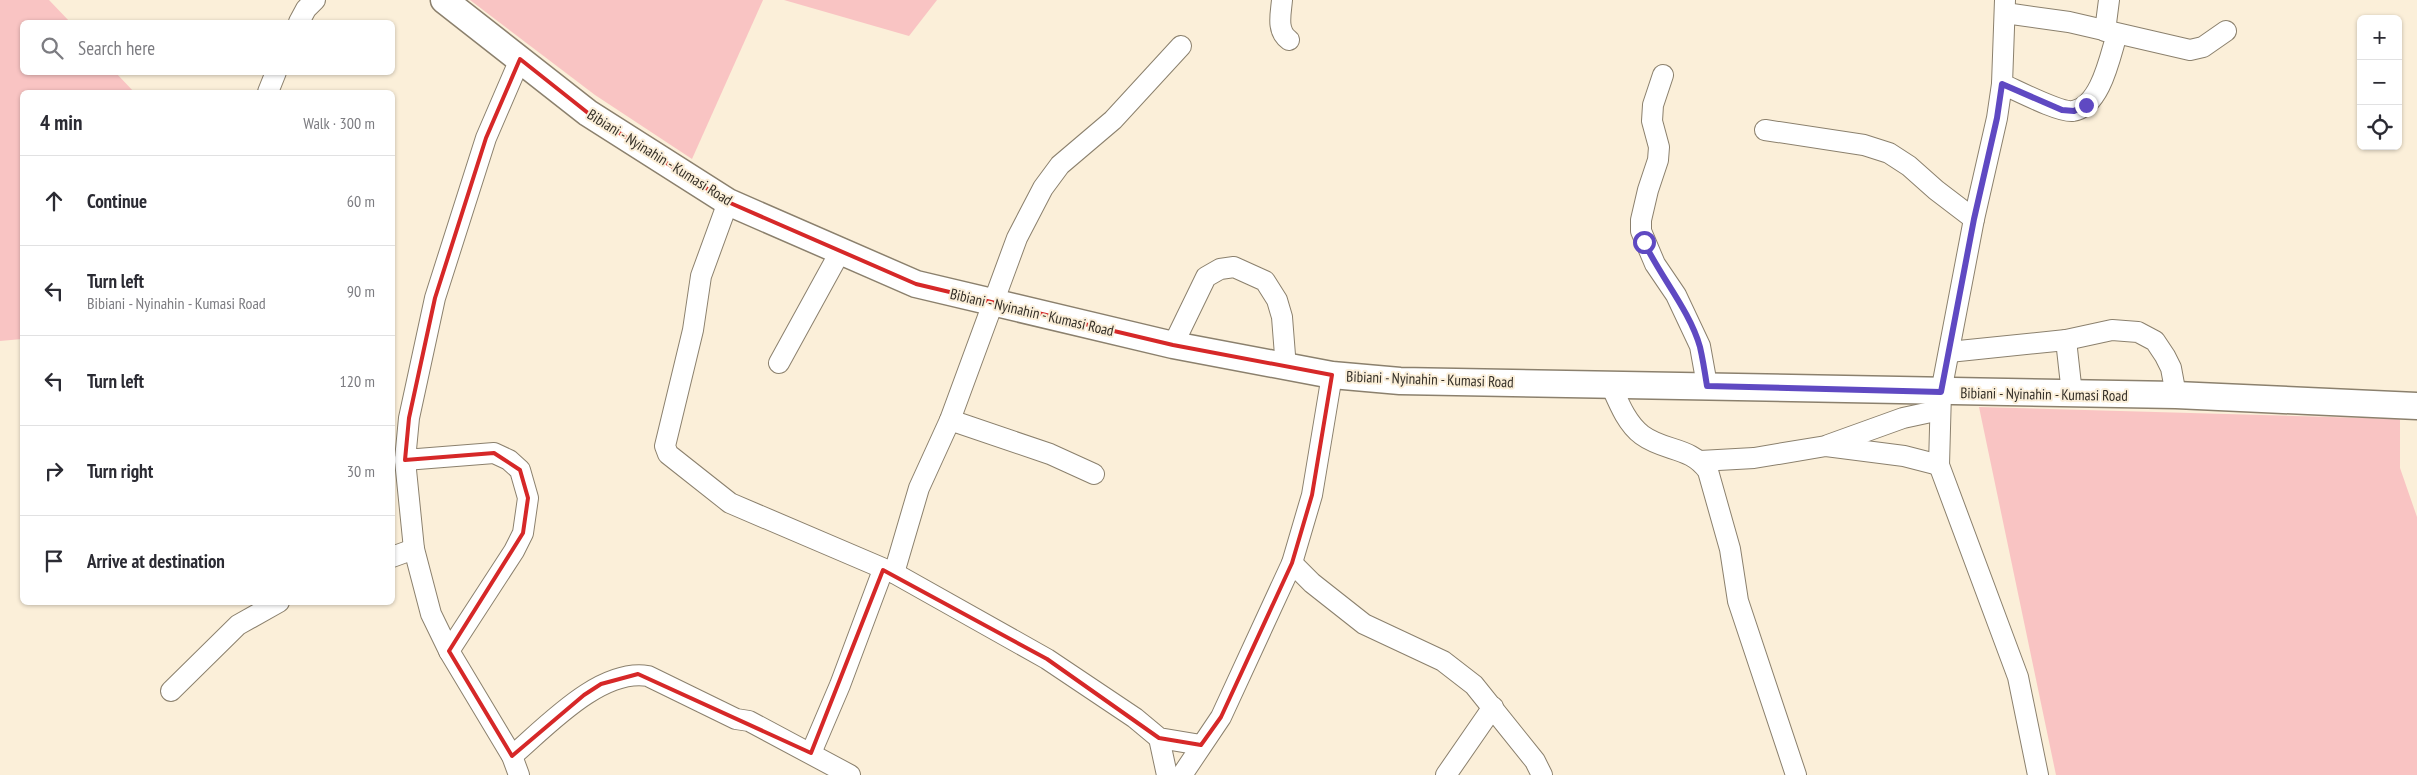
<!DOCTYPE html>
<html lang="en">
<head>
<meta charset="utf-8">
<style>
	:root { --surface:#fff; --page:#f2f2f3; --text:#2b2b33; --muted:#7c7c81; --line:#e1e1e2 }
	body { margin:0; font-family:"PT Sans Narrow",sans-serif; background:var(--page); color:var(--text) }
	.controls { position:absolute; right:15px; top:15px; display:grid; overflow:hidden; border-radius:8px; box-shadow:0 1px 4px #0004 }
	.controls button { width:45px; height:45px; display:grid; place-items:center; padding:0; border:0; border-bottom:1px solid var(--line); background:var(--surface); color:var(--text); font:25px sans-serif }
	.stop { position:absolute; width:15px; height:15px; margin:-11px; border:4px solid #5f49c2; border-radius:50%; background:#fff }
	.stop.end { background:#5f49c2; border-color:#fff; box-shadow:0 1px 5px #0008 }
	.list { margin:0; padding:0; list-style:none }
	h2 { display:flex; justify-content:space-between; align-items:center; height:65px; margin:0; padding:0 20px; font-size:21px }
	h2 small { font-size:16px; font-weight:400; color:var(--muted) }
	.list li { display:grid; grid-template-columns:32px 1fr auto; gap:15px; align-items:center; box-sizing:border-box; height:90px; padding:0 20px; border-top:1px solid var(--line) }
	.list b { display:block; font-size:19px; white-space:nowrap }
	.list p { margin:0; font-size:16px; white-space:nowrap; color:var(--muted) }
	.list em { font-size:16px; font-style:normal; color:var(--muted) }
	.icon { flex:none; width:28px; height:28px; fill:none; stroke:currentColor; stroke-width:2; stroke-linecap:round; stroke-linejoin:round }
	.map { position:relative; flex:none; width:2417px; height:775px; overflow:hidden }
	.search { position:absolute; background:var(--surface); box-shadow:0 1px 4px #0004; left:20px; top:20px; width:375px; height:55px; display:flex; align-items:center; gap:12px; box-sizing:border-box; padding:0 18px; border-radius:8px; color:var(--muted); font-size:19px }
	.panel { position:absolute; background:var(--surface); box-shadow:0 1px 4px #0004; left:20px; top:90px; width:375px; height:515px; border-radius:8px }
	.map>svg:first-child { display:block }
</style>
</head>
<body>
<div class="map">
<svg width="2417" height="775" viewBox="0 0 2417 775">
	<rect width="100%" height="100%" fill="#fbefd9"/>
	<!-- green -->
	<g fill="#f9c4c3">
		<polygon points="0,0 49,0 70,22 22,22 22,72 116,73 134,92 22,92 22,339 0,341"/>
		<polygon points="470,0 763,0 692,159 595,95"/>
		<polygon points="784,0 937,0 909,36"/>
		<polygon points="1979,407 2400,419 2400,468 2417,517 2417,775 2056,775"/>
	</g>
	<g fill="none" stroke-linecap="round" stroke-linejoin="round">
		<defs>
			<g id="minor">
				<path d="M1282 0C1281 13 1276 31 1289 40"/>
				<polyline points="2005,0 2002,84 1997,118 1974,219 1941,392 1939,465 2018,677 2038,775"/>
				<polyline points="2005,13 2069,22 2190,50 2203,47 2226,31"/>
				<polyline points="299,22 306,9 315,0"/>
				<polyline points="2105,31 2109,0"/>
				<polyline points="1663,75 1653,105 1652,121 1659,147 1658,160 1648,190 1641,220 1641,231 1655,264 1676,295 1700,346 1707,385"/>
				<path d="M2002 84C2016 90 2060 113 2073 111 2101 106 2110 56 2117 34"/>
				<polyline points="268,92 276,72"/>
				<polyline points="1765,130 1864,145 1889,153 1909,166 1936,190 1974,219"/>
				<polyline points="728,202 701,276 693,330 665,446 668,454 730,503 894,573 1047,659 1135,718 1159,738 1201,745"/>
				<polyline points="2066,340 2072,394"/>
				<polyline points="1173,345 1206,277 1220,269 1234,267 1265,281 1277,300 1282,317 1286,368"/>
				<polyline points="1949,352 2066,340 2112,330 2138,332 2155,341 2165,356 2171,368 2176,395"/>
				<polyline points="779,363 840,252"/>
				<path d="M1610 383C1618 401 1626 423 1642 435 1665 452 1690 446 1708 471L1730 549 1738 601 1796 775"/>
				<polyline points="950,420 1050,454 1094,474"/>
				<polyline points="1828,445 1903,418 1940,410"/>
				<polyline points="405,460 494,453 509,460 520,470 528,498 523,533 514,551 449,651"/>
				<polyline points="1700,461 1754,458 1826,446 1904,456 1939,465"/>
				<polyline points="392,557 414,549"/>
				<polyline points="1292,563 1312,583 1364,624 1443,661 1474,685 1535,761 1542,775"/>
				<polyline points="894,573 919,488 950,420 1017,238 1043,188 1060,165 1113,120 1181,46"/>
				<polyline points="171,691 238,625 279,602"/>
				<polyline points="1159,738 1167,775"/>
				<polyline points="811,753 840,685 883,570"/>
				<path d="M512 756C546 727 600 668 648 676L736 719 749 721 850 775"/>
				<polyline points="519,775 512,756 449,651 431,614 414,549 405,460 409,418 435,298 486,138 520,59"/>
				<polyline points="1182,775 1221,717 1292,563 1312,495 1332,375"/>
				<polyline points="1446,775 1493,707"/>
			</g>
			<polyline id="major" points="444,0 588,113 728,202 916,284 1173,345 1332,375 1400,381 2176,395 2417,406"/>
		</defs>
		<!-- minor casing -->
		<use href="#minor" stroke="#8b806d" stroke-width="22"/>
		<!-- major casing -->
		<use href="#major" stroke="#8b806d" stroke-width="29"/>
		<!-- minor -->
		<use href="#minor" stroke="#fff" stroke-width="20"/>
		<!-- major -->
		<use href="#major" stroke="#fff" stroke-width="26"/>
	</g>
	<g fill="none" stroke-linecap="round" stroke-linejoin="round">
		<!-- route -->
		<path stroke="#5f49c2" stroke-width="6" d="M1644 242C1660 276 1690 311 1700 347 1703 360 1705 373 1707 386L1941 392 1974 219 1997 118 2002 84 2062 110 2074 111 2086 105"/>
	</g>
	<!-- marked area -->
	<path fill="none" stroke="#d62828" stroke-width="4" stroke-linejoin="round" d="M520 59 588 113 728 202 916 284 1173 345 1332 375 1312 495 1292 563 1221 717 1201 745 1159 738 1047 659 883 570 811 753 638 674 601 684 584 695 512 756 449 651 523 533 528 498 520 470 494 453 405 460 409 418 435 298 486 138Z"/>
	<g text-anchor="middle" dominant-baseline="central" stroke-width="4" stroke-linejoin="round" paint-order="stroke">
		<!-- street labels -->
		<g font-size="15" fill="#342f27" stroke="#fbefd9">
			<text transform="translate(660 157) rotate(32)">Bibiani - Nyinahin - Kumasi Road</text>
			<text transform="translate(1032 312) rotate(13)">Bibiani - Nyinahin - Kumasi Road</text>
			<text transform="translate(1430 379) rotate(2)">Bibiani - Nyinahin - Kumasi Road</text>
			<text transform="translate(2044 394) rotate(1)">Bibiani - Nyinahin - Kumasi Road</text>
		</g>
	</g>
</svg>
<div class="controls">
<button>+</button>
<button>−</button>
<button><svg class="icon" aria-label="locate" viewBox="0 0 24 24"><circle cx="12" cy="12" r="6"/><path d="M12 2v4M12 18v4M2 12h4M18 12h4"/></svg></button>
</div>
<div class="stop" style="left:1644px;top:242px"></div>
<div class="stop end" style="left:2086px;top:105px"></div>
<div class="search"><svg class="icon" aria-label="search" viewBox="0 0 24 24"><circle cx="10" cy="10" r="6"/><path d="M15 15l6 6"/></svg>Search here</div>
<section class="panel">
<h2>4 min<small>Walk · 300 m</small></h2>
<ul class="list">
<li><svg class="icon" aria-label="ahead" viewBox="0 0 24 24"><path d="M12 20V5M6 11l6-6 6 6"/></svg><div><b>Continue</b></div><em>60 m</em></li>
<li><svg class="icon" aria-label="left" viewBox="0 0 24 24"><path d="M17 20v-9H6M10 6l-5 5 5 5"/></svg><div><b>Turn left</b><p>Bibiani - Nyinahin - Kumasi Road</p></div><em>90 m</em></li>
<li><svg class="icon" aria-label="left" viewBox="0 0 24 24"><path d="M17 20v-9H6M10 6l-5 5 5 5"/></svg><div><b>Turn left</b></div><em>120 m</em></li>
<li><svg class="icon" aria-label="right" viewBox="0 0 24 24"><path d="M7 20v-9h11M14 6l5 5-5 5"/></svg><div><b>Turn right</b></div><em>30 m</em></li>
<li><svg class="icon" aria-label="arrive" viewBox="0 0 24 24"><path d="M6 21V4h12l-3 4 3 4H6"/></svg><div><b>Arrive at destination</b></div></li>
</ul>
</section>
</div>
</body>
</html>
